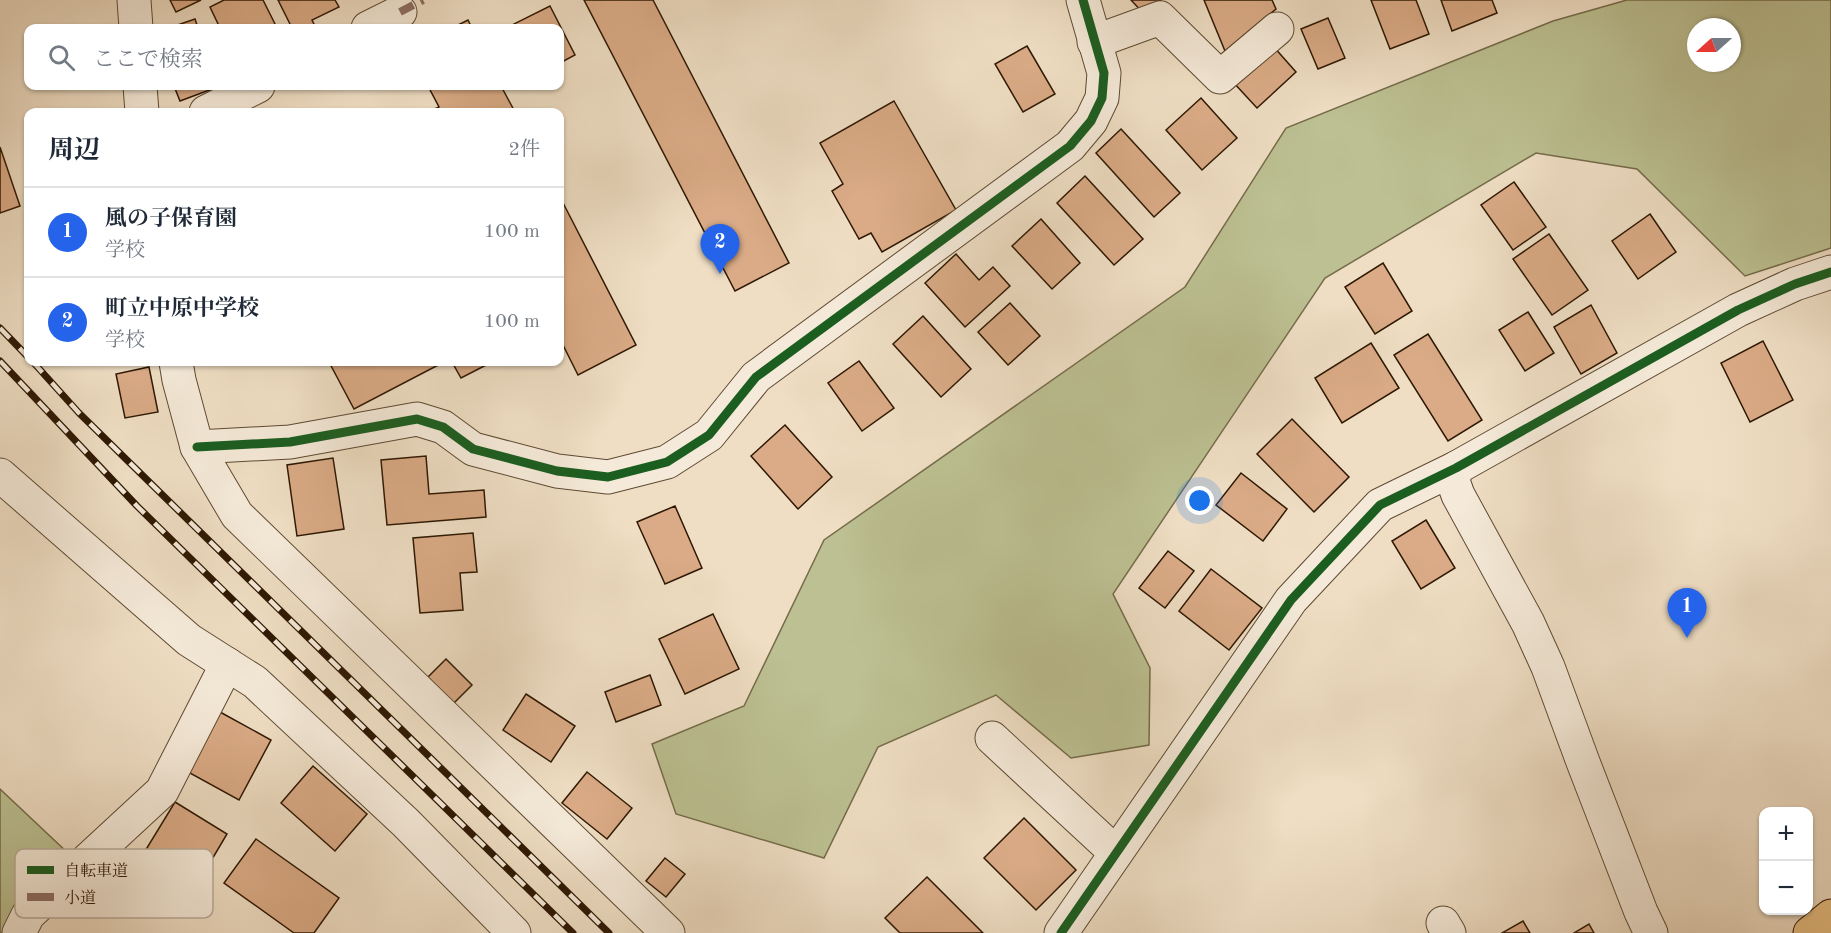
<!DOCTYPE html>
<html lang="ja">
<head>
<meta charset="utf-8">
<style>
	:root { --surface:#fff; --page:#f2f2f3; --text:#1f2937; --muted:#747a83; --line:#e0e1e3; --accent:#2563eb }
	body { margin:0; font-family:"Old Standard TT","Noto Serif JP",serif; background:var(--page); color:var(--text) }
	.controls { position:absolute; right:18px; bottom:18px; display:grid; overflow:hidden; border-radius:12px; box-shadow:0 2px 4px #0004 }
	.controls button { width:54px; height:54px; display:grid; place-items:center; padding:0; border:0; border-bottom:2px solid var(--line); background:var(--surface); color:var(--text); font:30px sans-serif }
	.compass { position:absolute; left:1687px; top:18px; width:54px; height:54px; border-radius:50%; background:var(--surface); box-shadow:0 2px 4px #0004; rotate:249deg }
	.you { position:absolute; left:1200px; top:501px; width:21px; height:21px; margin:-15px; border:4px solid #fff; border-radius:50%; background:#1a73e8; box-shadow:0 0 0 9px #1a73e833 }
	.badge { display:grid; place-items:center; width:39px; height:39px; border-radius:50%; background:var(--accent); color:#fff; font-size:20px; font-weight:700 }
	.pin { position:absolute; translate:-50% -50px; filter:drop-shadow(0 2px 3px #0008) }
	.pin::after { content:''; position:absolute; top:32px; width:21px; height:18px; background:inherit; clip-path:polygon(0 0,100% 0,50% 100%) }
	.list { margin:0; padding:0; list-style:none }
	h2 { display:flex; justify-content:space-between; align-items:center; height:78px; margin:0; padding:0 24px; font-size:26px }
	h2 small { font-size:20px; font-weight:400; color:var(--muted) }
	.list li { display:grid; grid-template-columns:39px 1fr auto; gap:18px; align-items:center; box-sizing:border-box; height:90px; padding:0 24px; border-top:2px solid var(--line) }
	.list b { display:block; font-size:22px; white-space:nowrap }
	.list p { margin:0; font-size:20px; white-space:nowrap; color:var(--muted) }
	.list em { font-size:20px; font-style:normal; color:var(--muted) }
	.icon { flex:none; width:33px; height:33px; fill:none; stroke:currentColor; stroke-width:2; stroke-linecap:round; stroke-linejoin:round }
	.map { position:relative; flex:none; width:1831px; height:933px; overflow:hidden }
	.search { position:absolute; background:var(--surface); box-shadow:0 2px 4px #0004; left:24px; top:24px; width:540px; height:66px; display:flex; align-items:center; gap:15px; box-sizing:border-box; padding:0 21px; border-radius:12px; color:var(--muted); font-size:22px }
	.panel { position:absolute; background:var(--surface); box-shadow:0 2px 4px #0004; left:24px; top:108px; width:540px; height:258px; border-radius:12px }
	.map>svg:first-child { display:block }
</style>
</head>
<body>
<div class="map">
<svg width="1831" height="933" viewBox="0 0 1831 933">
	<rect width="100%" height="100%" fill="#efdec4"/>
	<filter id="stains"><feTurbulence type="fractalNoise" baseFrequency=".00333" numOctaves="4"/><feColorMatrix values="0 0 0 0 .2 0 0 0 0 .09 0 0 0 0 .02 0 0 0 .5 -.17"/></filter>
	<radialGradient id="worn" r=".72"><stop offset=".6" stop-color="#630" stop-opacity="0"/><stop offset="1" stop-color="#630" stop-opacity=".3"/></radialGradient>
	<!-- green -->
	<g fill="#bcc092" stroke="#756c4a" stroke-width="1.5" fill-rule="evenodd">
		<path d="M1627 0H1831V248L1745 276 1637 169 1536 153 1325 278 1113 594 1150 668 1149 745 1071 758 996 695 878 747 824 858 676 814 652 744 744 706 824 540 1185 287 1286 128 1553 21ZM1696 27H1732V63H1696Z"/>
		<polygon points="0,789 70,855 27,890 3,933 0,933"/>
	</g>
	<!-- building -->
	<g fill="#daab86" stroke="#2e1803" stroke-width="1.5">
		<polygon points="170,0 201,0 176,12"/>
		<polygon points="224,0 263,0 277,28 220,28 210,7"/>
		<polygon points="278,0 335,0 339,7 312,20 316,28 292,28"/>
		<polygon points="584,0 653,0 789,263 735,291"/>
		<polygon points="1131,0 1161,0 1145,15"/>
		<polygon points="1204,0 1272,0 1276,9 1225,51"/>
		<polygon points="1371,0 1416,0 1429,34 1390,49"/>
		<polygon points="1441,0 1492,0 1497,13 1452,31"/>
		<polygon points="550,6 575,55 560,63 560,28 506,28"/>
		<polygon points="1328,18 1345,58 1318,69 1301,29"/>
		<polygon points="195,19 198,28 169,28"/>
		<polygon points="468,20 472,28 452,28"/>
		<polygon points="1027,46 1055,94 1023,112 995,64"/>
		<polygon points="1273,46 1296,72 1257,108 1233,82"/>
		<polygon points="174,86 220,86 180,101"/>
		<polygon points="428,86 501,86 515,112 428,112 439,107"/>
		<polygon points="1201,98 1237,138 1202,170 1166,130"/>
		<polygon points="894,101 956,210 882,252 871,233 859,239 832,191 843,184 820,143"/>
		<polygon points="1121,129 1180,193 1154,217 1096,153"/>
		<polygon points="0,147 20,206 0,213"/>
		<polygon points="1085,176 1143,239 1114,265 1057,203"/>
		<polygon points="1514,182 1546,227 1513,250 1481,205"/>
		<polygon points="560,197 636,345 578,375 560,339"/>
		<polygon points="1650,214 1676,252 1638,279 1612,241"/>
		<polygon points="1041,219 1080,263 1052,289 1012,246"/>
		<polygon points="1549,234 1588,290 1552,315 1513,259"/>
		<polygon points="956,254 979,280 993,267 1010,286 965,327 925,283"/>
		<polygon points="1383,263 1412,311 1375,334 1345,287"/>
		<polygon points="1010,303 1040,336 1008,365 978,332"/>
		<polygon points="1591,305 1617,353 1581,374 1554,327"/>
		<polygon points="1528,312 1554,353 1525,371 1499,330"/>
		<polygon points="923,316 971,369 941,397 893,344"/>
		<polygon points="1428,334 1482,420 1448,441 1394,355"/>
		<polygon points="1763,341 1793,400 1750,422 1721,363"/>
		<polygon points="1371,343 1399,388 1342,423 1315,378"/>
		<polygon points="859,361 894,408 862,431 828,383"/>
		<polygon points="329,362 444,362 354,409"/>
		<polygon points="452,362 492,362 461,378"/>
		<polygon points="149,367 158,412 125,418 116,374"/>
		<polygon points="1292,419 1349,477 1314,512 1257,454"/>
		<polygon points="785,425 832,477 798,509 751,456"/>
		<polygon points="426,456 429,494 484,490 486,517 387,525 381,460"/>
		<polygon points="333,458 344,529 297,536 287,465"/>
		<polygon points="1241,473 1287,509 1263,541 1216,505"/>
		<polygon points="675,506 702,568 665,584 637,522"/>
		<polygon points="1426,520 1455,568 1421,589 1392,541"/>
		<polygon points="473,533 477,572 460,573 463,610 420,613 413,538"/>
		<polygon points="1168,551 1194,571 1165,608 1139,588"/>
		<polygon points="1211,569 1262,608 1229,650 1179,611"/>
		<polygon points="713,614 739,669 685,694 659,639"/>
		<polygon points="446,659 472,685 453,704 427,678"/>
		<polygon points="650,675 661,705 616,722 605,692"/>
		<polygon points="526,694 575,726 551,762 503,730"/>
		<polygon points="220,712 271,740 239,800 188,772"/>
		<polygon points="313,766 367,814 335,851 281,803"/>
		<polygon points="587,772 632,808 607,839 562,803"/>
		<polygon points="175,802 227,834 195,888 142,856"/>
		<polygon points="1024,818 1076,870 1036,910 984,858"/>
		<polygon points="256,839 339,898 314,933 294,933 224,883"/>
		<polygon points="665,858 685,874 666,897 646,881"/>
		<polygon points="927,877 983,933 900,933 885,918"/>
		<polygon points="1523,921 1530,933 1502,933"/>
		<polygon points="1589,924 1594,933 1574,933"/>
	</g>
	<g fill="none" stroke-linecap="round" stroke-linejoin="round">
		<defs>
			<g id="minor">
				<polyline points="134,0 136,28"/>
				<polyline points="368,28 400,12"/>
				<polyline points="1094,42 1160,18 1220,77 1277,29"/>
				<polyline points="140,86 142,112"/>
				<polyline points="206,112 258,86"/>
				<polyline points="176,362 179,380 197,447 237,515 668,933"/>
				<polyline points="197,447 290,442 417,419 443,427 473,449 557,471 608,477 667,462 709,435 756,377 1070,146 1091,121 1102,98 1104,73 1083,0"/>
				<polyline points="1456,468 1453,481 1458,495 1528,623 1548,667 1583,762 1641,912 1651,933"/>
				<polyline points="0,475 189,640 255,682 406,823 514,933"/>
				<polyline points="992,738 1116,853"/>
				<polyline points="1443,923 1449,933"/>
				<polyline points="19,933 28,915 162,791 227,664"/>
				<polyline points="1061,933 1291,600 1380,505 1456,468 1738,310 1795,284 1831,272"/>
			</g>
			<polyline id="major" points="1810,933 1831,916"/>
		</defs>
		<!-- minor casing -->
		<use href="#minor" stroke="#5e4a33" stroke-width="35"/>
		<!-- major casing -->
		<use href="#major" stroke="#2e1803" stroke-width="35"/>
		<!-- minor -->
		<use href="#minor" stroke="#f5ead9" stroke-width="33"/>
		<!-- major -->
		<use href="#major" stroke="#e8bf82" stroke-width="33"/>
		<defs>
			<g id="rail">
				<polyline points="0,328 28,357"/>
				<polyline points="0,361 137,506 573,933"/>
				<polyline points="33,362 79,413 609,933"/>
			</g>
		</defs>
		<!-- rail casing -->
		<use href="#rail" stroke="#2e1803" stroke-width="7"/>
		<!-- rail -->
		<use href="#rail" stroke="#f5ead9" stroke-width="4.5" stroke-dasharray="14" stroke-linecap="butt"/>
		<!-- quiet -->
		<polyline stroke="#8d6e63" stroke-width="8" stroke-dasharray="15 8" stroke-linecap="butt" points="400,12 423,0"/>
		<defs>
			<g id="cycleway">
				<polyline points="197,447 290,442 417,419 443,427 473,449 557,471 608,477 667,462 709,435 756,377 1070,146 1091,121 1102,98 1104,73 1083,0"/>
				<polyline points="1061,933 1291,600 1380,505 1456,468 1738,310 1795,284 1831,272"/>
			</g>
		</defs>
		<!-- cycleway casing -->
		<use href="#cycleway" stroke="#f5ead9" stroke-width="13"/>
		<!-- cycleway -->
		<use href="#cycleway" stroke="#1b5e20" stroke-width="9"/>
	</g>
	<!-- legend -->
	<rect x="15" y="849" width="198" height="69" rx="9" fill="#f5ead9" stroke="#b9ab99" stroke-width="1.5"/>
	<rect x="27" y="866" width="27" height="8" fill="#1b5e20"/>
	<rect x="27" y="893" width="27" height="8" fill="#8d6e63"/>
	<g font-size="16" fill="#2e1803">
		<text x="64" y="876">自転車道</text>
		<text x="64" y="903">小道</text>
	</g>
	<rect width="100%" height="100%" filter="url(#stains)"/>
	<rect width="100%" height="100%" fill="url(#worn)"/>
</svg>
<div class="controls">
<button>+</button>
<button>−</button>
</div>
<svg class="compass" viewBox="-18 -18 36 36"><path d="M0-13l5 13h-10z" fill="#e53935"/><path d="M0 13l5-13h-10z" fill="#747a83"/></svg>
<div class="you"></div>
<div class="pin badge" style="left:1687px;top:638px">1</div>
<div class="pin badge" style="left:720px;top:274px">2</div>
<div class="search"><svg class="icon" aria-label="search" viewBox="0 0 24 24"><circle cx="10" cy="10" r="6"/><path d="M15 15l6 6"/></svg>ここで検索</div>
<section class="panel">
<h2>周辺<small>2件</small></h2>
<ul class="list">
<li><span class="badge">1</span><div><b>風の子保育園</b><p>学校</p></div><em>100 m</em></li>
<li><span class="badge">2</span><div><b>町立中原中学校</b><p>学校</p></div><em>100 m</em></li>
</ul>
</section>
</div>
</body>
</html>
